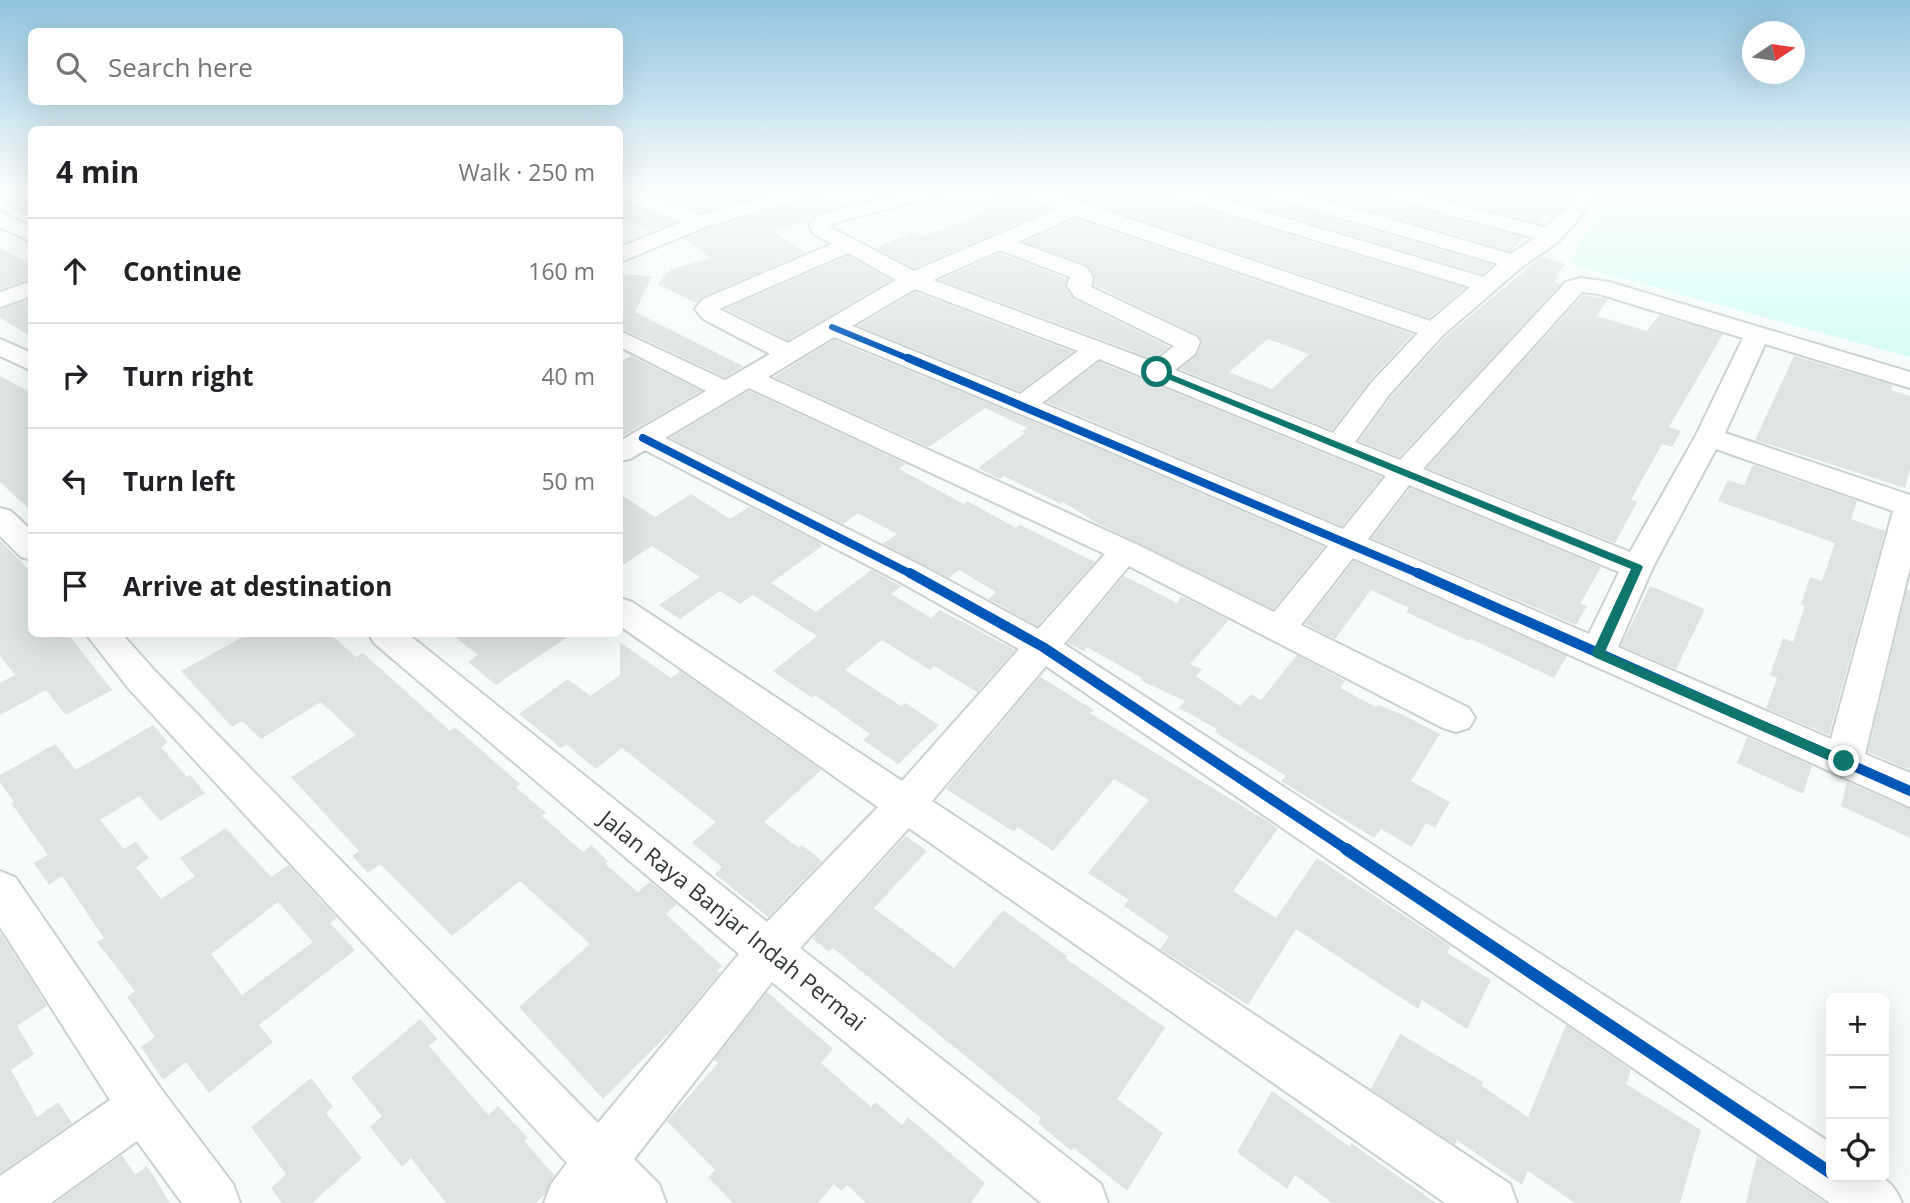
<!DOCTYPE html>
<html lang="en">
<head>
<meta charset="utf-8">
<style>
	:root { --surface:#fff; --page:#f6f6f6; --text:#202124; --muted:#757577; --line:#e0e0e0 }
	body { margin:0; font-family:"Open Sans",sans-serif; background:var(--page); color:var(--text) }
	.controls { position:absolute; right:21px; bottom:21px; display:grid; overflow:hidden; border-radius:10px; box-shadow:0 7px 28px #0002 }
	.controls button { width:63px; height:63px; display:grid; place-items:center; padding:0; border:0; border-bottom:2px solid var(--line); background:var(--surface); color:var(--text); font:35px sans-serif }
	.compass { position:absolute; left:1742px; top:21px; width:63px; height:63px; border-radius:50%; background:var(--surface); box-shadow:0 7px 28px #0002; rotate:77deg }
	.stop { position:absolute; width:21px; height:21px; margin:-16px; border:5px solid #0f766e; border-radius:50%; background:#fff }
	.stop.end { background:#0f766e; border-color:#fff; box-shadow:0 2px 7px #0008 }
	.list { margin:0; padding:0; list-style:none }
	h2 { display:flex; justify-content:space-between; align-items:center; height:91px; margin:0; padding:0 28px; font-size:30px }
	h2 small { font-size:23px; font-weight:400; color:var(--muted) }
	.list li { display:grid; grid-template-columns:46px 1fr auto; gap:21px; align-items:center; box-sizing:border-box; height:105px; padding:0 28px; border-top:2px solid var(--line) }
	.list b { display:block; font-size:26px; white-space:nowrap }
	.list em { font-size:23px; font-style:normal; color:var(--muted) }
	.icon { flex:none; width:38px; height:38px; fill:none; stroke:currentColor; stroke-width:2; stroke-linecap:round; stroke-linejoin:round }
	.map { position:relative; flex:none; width:1910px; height:1203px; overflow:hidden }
	.search { position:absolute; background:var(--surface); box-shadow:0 7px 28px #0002; left:28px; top:28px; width:595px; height:77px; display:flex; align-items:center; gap:18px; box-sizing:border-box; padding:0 24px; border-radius:10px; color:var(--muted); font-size:26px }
	.panel { position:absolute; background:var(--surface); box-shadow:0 7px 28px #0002; left:28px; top:126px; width:595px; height:511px; border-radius:10px }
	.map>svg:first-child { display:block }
</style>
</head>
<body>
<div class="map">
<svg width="1910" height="1203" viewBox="0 0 1910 1203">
	<rect width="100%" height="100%" fill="#f5fcfb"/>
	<!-- green -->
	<polygon fill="#d5fcf4" points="1610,190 1910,190 1910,357 1570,264"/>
	<!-- building -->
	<g fill="#dee4e2" fill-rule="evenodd">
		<polygon points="27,190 32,190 32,219 1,203 22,196"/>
		<polygon points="644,190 762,190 768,194 702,212"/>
		<polygon points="1011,190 1019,196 1050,209 914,268 876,248 913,232 922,236 972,219 969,217 985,211 976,205"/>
		<polygon points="1053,190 1157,190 1162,197 1465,288 1429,318"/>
		<polygon points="1200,190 1254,190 1259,197 1493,265 1482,274"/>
		<polygon points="1299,190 1367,190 1372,197 1524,238 1511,251"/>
		<polygon points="1413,190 1578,190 1553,217 1545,216 1538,223"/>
		<polygon points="817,197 833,209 818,212 810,221 772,231 806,252 702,297 696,303 657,284 671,269 711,258 684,239 709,228"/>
		<polygon points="620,201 675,222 651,231 620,219"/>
		<path d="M1076 219 1413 334 1369 381 1332 430 1180 369 1197 355 1202 343 1198 335 1094 285 1095 276 1087 265 1025 242ZM1268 339 1309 354 1272 389 1229 372Z"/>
		<polygon points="0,248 32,265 32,279 0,289"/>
		<polygon points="1000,253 1067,279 1065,288 1074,299 1169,347 1154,359 940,280"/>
		<polygon points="848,256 891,280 788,340 725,309"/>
		<polygon points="1541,257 1566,264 1556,275 1559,276 1554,282 1561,284 1399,457 1359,441 1391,397 1445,337"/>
		<polygon points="620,274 652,276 635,312 743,366 725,377 620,328"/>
		<polygon points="915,292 1073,352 1020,391 858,326"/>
		<polygon points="1583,295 1608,299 1597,316 1647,331 1659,315 1723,334 1669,427 1681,431 1672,447 1662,444 1631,500 1637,502 1615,543 1427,468"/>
		<polygon points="32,299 32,337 0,318 0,309"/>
		<polygon points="834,340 1092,446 1324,547 1273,609 1097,523 1063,502 1061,504 1004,476 1000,479 978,468 1025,433 1022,432 1027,428 985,408 929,447 774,377"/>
		<polygon points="631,356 701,391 623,436 620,434 620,362"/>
		<polygon points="1794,356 1892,385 1891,390 1910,396 1910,469 1905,488 1755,440"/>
		<polygon points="1099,362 1382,477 1342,526 1047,402"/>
		<polygon points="0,376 32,393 32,512 0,482"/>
		<polygon points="749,391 906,464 899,469 964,504 967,501 1016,528 1020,525 1095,562 1037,626 989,599 996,592 959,570 949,578 883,544 897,534 858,513 843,524 670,438"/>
		<polygon points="1753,465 1857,501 1851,519 1885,531 1829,735 1766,708 1777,678 1770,675 1783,638 1793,642 1805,606 1801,604 1810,577 1822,581 1835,543 1718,501 1728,480 1744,485"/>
		<polygon points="1410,488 1601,567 1580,604 1587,606 1576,625 1372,538"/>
		<polygon points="620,494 655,517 691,494 730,519 749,507 818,542 822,546 771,583 816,612 871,570 901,586 891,594 931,618 940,610 1015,650 977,692 934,666 930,670 882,640 845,670 901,706 905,703 939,725 898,764 863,740 870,734 815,695 812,698 773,671 817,636 753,595 740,604 720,591 680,619 659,605 700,577 652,546 620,567"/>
		<polygon points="0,540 32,573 32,634 68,634 112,690 66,715 46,690 0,715 0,683 15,675 0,656"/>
		<polygon points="1354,561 1567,656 1554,678 1471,639 1469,641 1406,612 1409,608 1371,590 1335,639 1305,624"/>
		<polygon points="1124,576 1177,603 1181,596 1229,620 1190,664 1202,669 1196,676 1240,706 1251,694 1261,700 1297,655 1345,681 1340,688 1376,707 1378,705 1401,714 1440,734 1411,781 1450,802 1435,828 1426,823 1412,847 1381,829 1374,838 1281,781 1286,776 1215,732 1217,729 1179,708 1185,701 1140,680 1142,678 1087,647 1084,651 1068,643"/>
		<polygon points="1650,586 1705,609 1676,669 1621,646"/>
		<polygon points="1907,589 1910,590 1910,770 1868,752"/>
		<polygon points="248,634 330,634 356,657 363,653 450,731 455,727 520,784 516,787 546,813 542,816 583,852 591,845 608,861 605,864 638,892 650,882 677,904 666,914 722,966 717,971 720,973 674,1028 603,1099 519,1007 590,944 520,881 452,936 380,864 368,873 352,856 359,851 291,777 356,735 321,702 261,739 242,721 232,727 181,671"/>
		<polygon points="451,634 572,634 496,685 468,662 478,655"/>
		<polygon points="620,642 671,678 680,671 821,770 764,822 799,848 802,845 822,861 768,917 715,874 722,867 692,843 716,822 622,748 596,769 566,744 561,748 519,714 568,679 590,696 620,675"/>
		<polygon points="1040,677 1094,710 1090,713 1278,828 1233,891 1276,918 1317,858 1450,946 1447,953 1491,980 1467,1029 1422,1000 1418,1009 1296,929 1248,1005 1160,949 1169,937 1124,906 1129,900 1088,873 1149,800 1114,779 1053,851 1018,827 1014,832 946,789"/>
		<path d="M153 725 168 742 161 747 187 777 190 775 205 793 160 821 139 796 100 820 124 849 136 842 149 858 136 867 161 899 195 876 180 858 226 828 271 877 288 865 337 918 330 923 355 950 259 1025 273 1042 209 1093 186 1062 163 1080 141 1047 155 1037 127 997 135 991 97 942 104 938 62 876 49 885 34 863 48 855 11 803 14 802 0 782V775L55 744 76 770ZM278 902 313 942 242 995 211 954Z"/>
		<polygon points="1747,737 1812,766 1803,794 1737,763"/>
		<polygon points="1847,782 1910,809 1910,838 1841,806"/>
		<polygon points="906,836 927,851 874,908 954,968 1003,910 1067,956 1065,958 1165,1028 1117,1099 1163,1133 1127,1191 1074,1148 1071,1151 1038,1123 1041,1118 833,948 829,952 812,938"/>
		<polygon points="0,932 47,1006 17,1026 34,1054 11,1070 37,1117 58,1102 72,1123 0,1173"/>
		<polygon points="767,992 833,1049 821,1063 871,1107 875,1102 902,1125 908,1117 985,1183 971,1203 866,1203 847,1185 842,1191 834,1184 818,1203 733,1203 708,1177 715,1170 667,1121 718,1063 714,1060"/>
		<polygon points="420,1019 437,1039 429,1046 488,1115 498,1106 528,1138 524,1141 554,1175 545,1194 536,1203 446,1203 411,1158 402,1167 370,1127 382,1116 351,1078"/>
		<polygon points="1566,1025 1631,1070 1626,1084 1701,1130 1680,1203 1575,1203 1528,1171 1522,1185 1457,1140 1455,1145 1371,1089 1400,1034 1483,1082 1482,1086 1528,1117"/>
		<polygon points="311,1078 333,1107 326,1113 362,1158 312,1203 282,1203 271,1188 286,1174 251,1127"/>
		<polygon points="1272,1091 1350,1147 1351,1143 1436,1203 1332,1203 1295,1175 1287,1189 1237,1152"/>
		<polygon points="122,1155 135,1175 147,1166 170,1203 55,1203"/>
		<polygon points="1757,1156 1825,1203 1746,1203"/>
	</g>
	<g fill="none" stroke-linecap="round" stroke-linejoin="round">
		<defs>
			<g id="minor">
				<polygon points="0,190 24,190 21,194 0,201"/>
				<polygon points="620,190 636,190 702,215 790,190 818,191 815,195 708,226 620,262 620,247 682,222 620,198"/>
				<path d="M914 190H947L944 194 833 223 830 227 914 271 1057 209 1020 194 1017 190H1045L1430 321 1470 287 1163 194 1160 190H1191L1483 277 1498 264 1260 194 1257 190H1289L1511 254 1534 238 1373 194 1370 190H1403L1546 228 1582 190H1603L1559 241 1522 267 1443 335 1389 395 1355 442 1400 460 1566 282 1581 278 1609 282 1910 372V388L1765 344 1725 433 1910 495V567L1865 754 1910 773V807L1353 558 1301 625 1469 708 1475 718 1469 728 1456 732 1443 728 1129 566 1064 644 1831 1143V1177C1867 1177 1887 1166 1902 1203H1830L1046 666 932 801 1510 1184 1517 1203H1445L909 828 800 948 1101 1184 1108 1203H1041L772 982 634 1159 659 1184 666 1203H544L551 1184 567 1163 129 689 86 634H122L155 671 598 1123 739 954 374 643 369 634H408L767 922 878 807 620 626V598L632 602 902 781 1019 649 902 583 645 450 630 459 620 461V441L706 391 620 347V331L725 380 770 354 703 319 695 309 703 299 832 244 814 234 809 226 819 215ZM1076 216 1418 333 1371 383 1333 433 1175 370 1195 354 1200 342 1197 337 1091 287 1093 277 1086 267 1018 242ZM1000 250 1070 277 1067 286 1075 297 1174 346 1154 362 933 280ZM848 253 896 280 788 343 719 309ZM915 289 1078 351 1020 394 852 326ZM1582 292 1599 294 1743 338 1695 437 1630 552 1423 469ZM834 337 1093 444 1328 546 1274 612 1136 544 768 377ZM1099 359 1386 476 1343 529 1042 403ZM749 388 1105 554 1038 629 924 567 665 438ZM1716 449 1893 511 1831 739 1618 647 1653 567ZM1409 485 1619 572 1589 634 1368 539Z"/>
				<polygon points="0,212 32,227 32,242 0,227"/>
				<polygon points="32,281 32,296 0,307 0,292"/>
				<polygon points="0,339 32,353 32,371 0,356"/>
				<polygon points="0,508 11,511 32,531 32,560 21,557 0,536"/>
				<polygon points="0,871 15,877 161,1089 233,1184 240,1203 182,1203 137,1141 51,1203 0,1203 0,1176 110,1100 0,927"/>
			</g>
		</defs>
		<!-- minor casing -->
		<use href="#minor" stroke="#cad0ce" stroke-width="4"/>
		<!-- minor -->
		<use href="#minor" fill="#fefffe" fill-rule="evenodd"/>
		<defs>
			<polyline id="cycleway-far3" points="832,327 912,360"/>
			<g id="cycleway-far2">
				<polyline points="908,358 1422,575"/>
				<polyline points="643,438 913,575"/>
			</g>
			<g id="cycleway-far1">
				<polyline points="910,573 1043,647 1349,851"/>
				<polyline points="1418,573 1910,791"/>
			</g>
			<polyline id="cycleway" points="1346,849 1831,1173"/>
		</defs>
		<!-- cycleway-far3 casing -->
		<use href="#cycleway-far3" stroke="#fff" stroke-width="9"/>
		<!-- cycleway-far2 casing -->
		<use href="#cycleway-far2" stroke="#fff" stroke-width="11"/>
		<!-- cycleway-far1 casing -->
		<use href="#cycleway-far1" stroke="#fff" stroke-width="14"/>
		<!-- cycleway casing -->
		<use href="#cycleway" stroke="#fff" stroke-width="17"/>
		<!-- cycleway-far3 -->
		<use href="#cycleway-far3" stroke="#0057b8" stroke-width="6"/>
		<!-- cycleway-far2 -->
		<use href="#cycleway-far2" stroke="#0057b8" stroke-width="8"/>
		<!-- cycleway-far1 -->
		<use href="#cycleway-far1" stroke="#0057b8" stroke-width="10"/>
		<!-- cycleway -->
		<use href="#cycleway" stroke="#0057b8" stroke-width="12"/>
	</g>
	<!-- sky -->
	<linearGradient id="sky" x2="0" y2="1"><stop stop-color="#8fc3de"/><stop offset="0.53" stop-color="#fafefd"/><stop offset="1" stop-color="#fafefd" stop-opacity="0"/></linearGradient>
	<rect width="1910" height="358" fill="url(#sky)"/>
	<!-- route -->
	<polygon fill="#0f766e" points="1153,370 1160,370 1641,565 1643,567 1605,652 1849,758 1849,765 1840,765 1594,657 1592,653 1631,569 1153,373"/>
	<g text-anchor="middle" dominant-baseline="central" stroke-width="7" stroke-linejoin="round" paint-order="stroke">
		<!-- near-street labels -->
		<g font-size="23" fill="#323837" stroke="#fff">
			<text transform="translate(733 920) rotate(39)">Jalan Raya Banjar Indah Permai</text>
		</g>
	</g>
</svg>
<div class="controls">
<button>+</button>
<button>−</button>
<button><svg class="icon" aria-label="locate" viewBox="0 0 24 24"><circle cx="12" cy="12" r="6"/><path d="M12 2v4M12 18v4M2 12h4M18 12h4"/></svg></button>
</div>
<svg class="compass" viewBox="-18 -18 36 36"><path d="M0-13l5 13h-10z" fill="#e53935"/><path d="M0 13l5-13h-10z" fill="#757577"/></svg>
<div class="stop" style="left:1157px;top:372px"></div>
<div class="stop end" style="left:1844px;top:761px"></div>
<div class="search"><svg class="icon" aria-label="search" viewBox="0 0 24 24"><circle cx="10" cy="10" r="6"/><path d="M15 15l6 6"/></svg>Search here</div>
<section class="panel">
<h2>4 min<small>Walk · 250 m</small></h2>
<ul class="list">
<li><svg class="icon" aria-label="ahead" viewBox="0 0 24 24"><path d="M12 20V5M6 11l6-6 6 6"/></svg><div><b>Continue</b></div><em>160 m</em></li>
<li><svg class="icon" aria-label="right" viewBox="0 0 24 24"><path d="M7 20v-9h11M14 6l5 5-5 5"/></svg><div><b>Turn right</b></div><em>40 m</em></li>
<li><svg class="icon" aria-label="left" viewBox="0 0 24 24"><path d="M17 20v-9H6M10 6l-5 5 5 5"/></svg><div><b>Turn left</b></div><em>50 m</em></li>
<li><svg class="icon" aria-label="arrive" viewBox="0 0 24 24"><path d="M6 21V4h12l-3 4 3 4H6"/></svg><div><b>Arrive at destination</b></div></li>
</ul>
</section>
</div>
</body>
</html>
